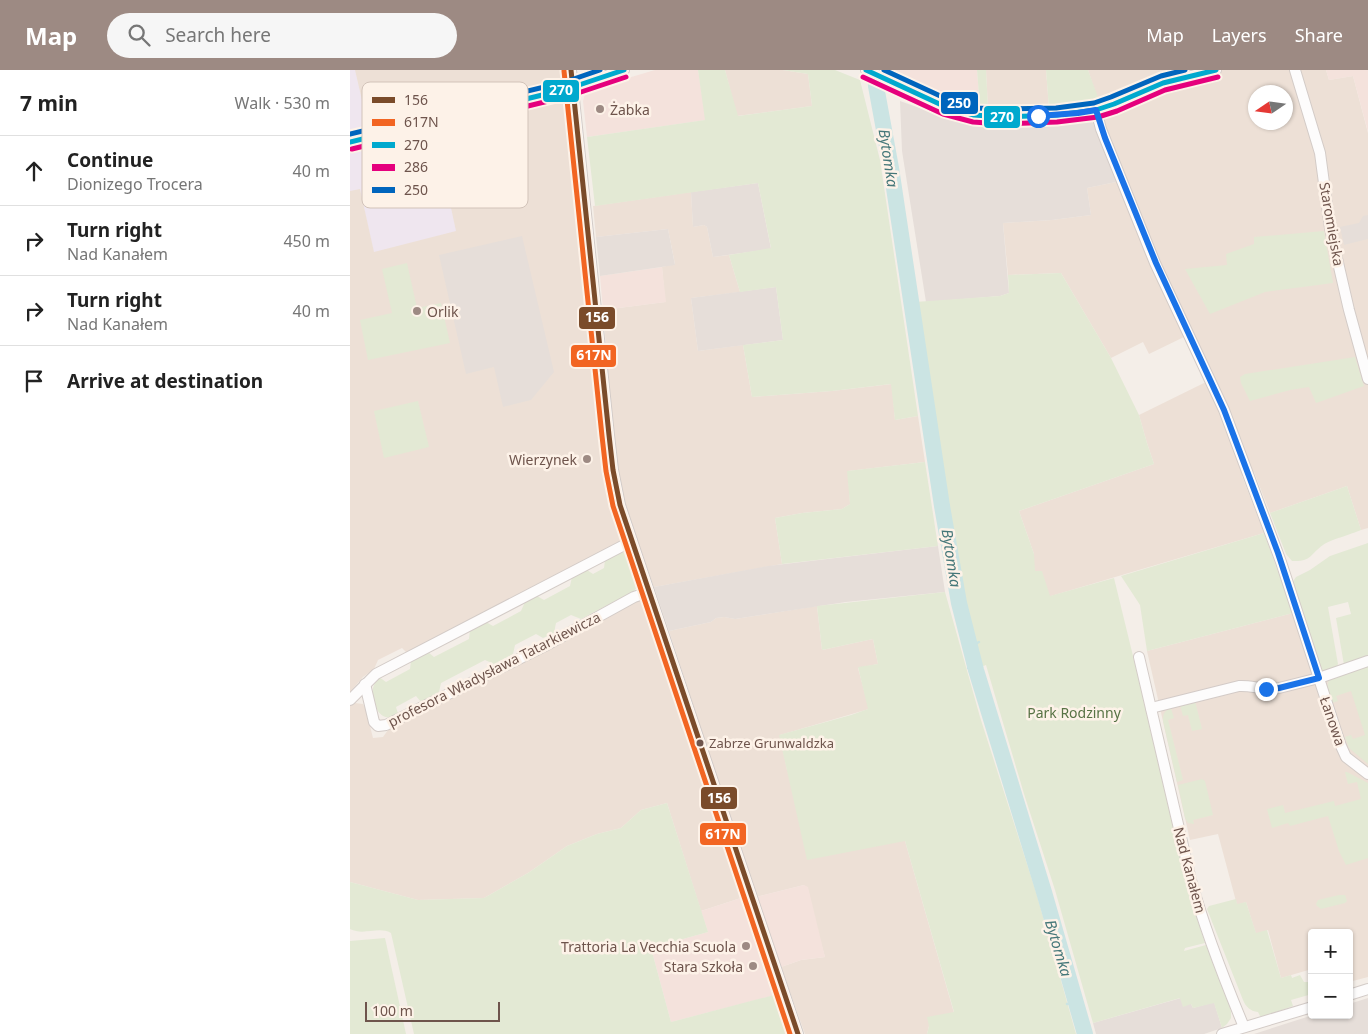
<!DOCTYPE html>
<html lang="en">
<head>
<meta charset="utf-8">
<style>
	:root { --surface:#fff; --page:#f6f6f6; --text:#222; --muted:#767676; --line:#e0e0e0; --accent:#9d8a83 }
	body { margin:0; font-family:"Noto Sans",sans-serif; background:var(--page); color:var(--text) }
	.controls { position:absolute; right:15px; bottom:15px; display:grid; overflow:hidden; border-radius:5px; box-shadow:0 1px 4px #0004 }
	.controls button { width:45px; height:45px; display:grid; place-items:center; padding:0; border:0; border-bottom:1px solid var(--line); background:var(--surface); color:var(--text); font:25px sans-serif }
	.compass { position:absolute; left:898px; top:15px; width:45px; height:45px; border-radius:50%; background:var(--surface); box-shadow:0 1px 4px #0004; rotate:257deg }
	.scale { position:absolute; left:15px; bottom:12px; width:135px; box-sizing:border-box; padding-left:5px; border:2px solid #6e544c; border-top:0; font-size:14px; line-height:18px; white-space:nowrap; color:#6e544c; -webkit-text-stroke:4px #fdf2e8; paint-order:stroke }
	.stop { position:absolute; width:15px; height:15px; margin:-11px; border:4px solid #1a73e8; border-radius:50%; background:#fff }
	.stop.end { background:#1a73e8; border-color:#fff; box-shadow:0 1px 5px #0008 }
	.list { margin:0; padding:0; list-style:none }
	h2 { display:flex; justify-content:space-between; align-items:center; height:65px; margin:0; padding:0 20px; font-size:21px }
	h2 small { font-size:16px; font-weight:400; color:var(--muted) }
	.list li { display:grid; grid-template-columns:32px 1fr auto; gap:15px; align-items:center; box-sizing:border-box; height:70px; padding:0 20px; border-top:1px solid var(--line) }
	.list b { display:block; font-size:19px; white-space:nowrap }
	.list p { margin:0; font-size:16px; white-space:nowrap; color:var(--muted) }
	.list em { font-size:16px; font-style:normal; color:var(--muted) }
	.icon { flex:none; width:28px; height:28px; fill:none; stroke:currentColor; stroke-width:2; stroke-linecap:round; stroke-linejoin:round }
	.map { position:relative; flex:none; width:1018px; height:964px; overflow:hidden }
	header { display:flex; align-items:center; gap:30px; box-sizing:border-box; height:70px; padding:0 25px; background:var(--accent); color:#fff }
	header strong { font-size:24px }
	nav { display:flex; gap:28px; margin-inline-start:auto; font-size:18px }
	.search { width:350px; height:45px; background:var(--page); display:flex; align-items:center; gap:12px; box-sizing:border-box; padding:0 18px; border-radius:28px; color:var(--muted); font-size:19px }
	main { display:flex }
	aside { flex:1; background:var(--surface) }
	.map>svg:first-child { display:block }
</style>
</head>
<body>
<header>
<strong>Map</strong>
<div class="search"><svg class="icon" aria-label="search" viewBox="0 0 24 24"><circle cx="10" cy="10" r="6"/><path d="M15 15l6 6"/></svg>Search here</div>
<nav><a>Map</a><a>Layers</a><a>Share</a></nav>
</header>
<main>
<aside>
<h2>7 min<small>Walk · 530 m</small></h2>
<ul class="list">
<li><svg class="icon" aria-label="ahead" viewBox="0 0 24 24"><path d="M12 20V5M6 11l6-6 6 6"/></svg><div><b>Continue</b><p>Dionizego Trocera</p></div><em>40 m</em></li>
<li><svg class="icon" aria-label="right" viewBox="0 0 24 24"><path d="M7 20v-9h11M14 6l5 5-5 5"/></svg><div><b>Turn right</b><p>Nad Kanałem</p></div><em>450 m</em></li>
<li><svg class="icon" aria-label="right" viewBox="0 0 24 24"><path d="M7 20v-9h11M14 6l5 5-5 5"/></svg><div><b>Turn right</b><p>Nad Kanałem</p></div><em>40 m</em></li>
<li><svg class="icon" aria-label="arrive" viewBox="0 0 24 24"><path d="M6 21V4h12l-3 4 3 4H6"/></svg><div><b>Arrive at destination</b></div></li>
</ul>
</aside>
<div class="map">
<svg width="1018" height="964" viewBox="0 0 1018 964">
	<rect width="100%" height="100%" fill="#f4eee8"/>
	<!-- residential -->
	<g fill="#ede0d6" fill-rule="evenodd">
		<polygon points="0,0 216,0 217,9 216,13 211,16 0,68"/>
		<polygon points="375,0 433,0 458,4 462,36 387,46"/>
		<path d="M636 0H696L699 38 748 30 738 0H976L979 10 1003 6 1018 63V458L1011 460 997 416 920 443 904 402 892 406 914 463 674 534 684 484 669 441 804 394 797 373 789 345 856 312 834 267 799 284 793 272 761 288 711 203 658 205 653 153 702 150 741 145 737 118 766 112 742 51 680 57 655 55 638 38ZM906 22H936V52H906Z"/>
		<polygon points="208,25 216,26 221,33 263,425 273,462 272,468 270,473 57,583 52,578 28,590 24,599 13,607 0,622 0,77 82,57 90,58 99,57 167,41 179,33"/>
		<polygon points="341,122 343,157 354,155 357,157 363,187 379,185 390,222 341,228 348,281 393,275 402,327 482,321 542,314 545,350 568,346 575,392 498,401 500,434 492,439 452,443 425,448 432,494 304,517 272,430 264,377 253,240 315,232 312,197 325,194 318,159 246,167 243,136"/>
		<polygon points="290,530 294,531 298,535 332,633 333,648 342,672 347,679 397,826 351,841 317,733 291,740 271,758 247,764 217,776 178,803 134,828 68,830 0,812 0,636 5,633 13,634 16,640 23,668 33,667 38,660 285,531"/>
		<polygon points="467,536 472,580 523,569 528,594 508,598 519,639 430,665 437,700 555,771 604,943 579,956 577,964 455,964 431,897 451,890 475,887 454,815 406,827 319,561 361,552 366,548 374,547 385,549"/>
		<polygon points="943,543 964,606 1018,587 1018,907 999,912 999,863 962,863 962,899 931,908 918,860 906,864 896,832 887,835 868,764 840,770 797,581"/>
	</g>
	<!-- commercial -->
	<g fill="#f4e2dc">
		<polygon points="305,0 348,0 356,50 237,67 233,31 235,24 239,21 251,16"/>
		<polygon points="533,0 627,0 630,38 619,38 600,33"/>
		<polygon points="976,0 1018,0 1018,62 1003,6 979,10"/>
		<polygon points="312,197 316,232 253,240 250,206"/>
		<polygon points="454,815 458,817 475,887 451,890 431,897 406,827"/>
		<polygon points="397,826 430,924 321,952 301,878 358,862 351,841"/>
	</g>
	<!-- industrial -->
	<g fill="#e6ded9">
		<polygon points="550,31 592,46 623,53 680,57 742,51 766,112 737,118 741,145 702,150 653,153 659,223 650,226 576,232 552,81"/>
		<polygon points="408,113 421,179 363,187 357,157 354,155 343,157 341,122"/>
		<polygon points="1018,145 1018,169 994,175 990,157 1009,153 1013,146"/>
		<polygon points="318,159 325,195 250,206 246,167"/>
		<polygon points="172,166 204,302 181,330 153,337 144,297 116,304 89,185"/>
		<polygon points="426,217 433,270 348,281 341,228"/>
		<polygon points="588,476 595,522 496,532 385,549 374,547 366,548 361,552 319,561 304,517 418,496"/>
		<polygon points="831,928 841,934 843,938 864,932 872,958 854,964 746,964 743,953"/>
		<polygon points="1018,928 1018,964 904,964 963,945 999,945 999,934"/>
	</g>
	<!-- education -->
	<g fill="#efe6ef">
		<polygon points="0,0 5,0 18,56 0,61"/>
		<polygon points="81,60 87,61 91,64 97,91 95,110 106,161 24,182 10,119 0,121 0,80"/>
	</g>
	<!-- green -->
	<g fill="#e3e9d4">
		<polygon points="348,0 375,0 388,46 462,36 458,4 433,0 485,0 510,10 530,90 568,346 545,350 541,314 482,321 402,327 393,275 433,270 426,217 390,222 379,185 421,178 408,113 245,136 237,67 355,50"/>
		<polygon points="627,0 636,0 638,38 630,38"/>
		<polygon points="696,0 738,0 749,30 699,38"/>
		<polygon points="974,161 983,213 915,222 860,244 835,199 877,195 876,184 904,174 904,167"/>
		<polygon points="57,193 67,238 91,233 100,273 18,290 10,250 42,243 32,199"/>
		<polygon points="711,203 761,288 789,345 797,373 804,394 669,441 684,484 685,501 692,501 700,526 764,508 802,664 838,819 855,873 835,878 834,881 856,875 878,930 881,942 881,948 877,954 872,958 864,933 843,938 841,934 833,937 830,928 743,953 705,820 674,724 636,595 631,597 615,542 603,473 565,232 650,226 659,223 658,205"/>
		<polygon points="1005,287 1014,316 966,333 959,317 940,320 900,331 891,313 890,307 895,304"/>
		<polygon points="68,331 79,377 34,388 24,341"/>
		<polygon points="575,392 588,476 432,494 425,448 452,443 492,439 500,434 497,401"/>
		<path d="M997 416 1011 460C1002 464 980 470 973 475 960 484 962 492 942 491L936 484 920 443Z"/>
		<polygon points="914,463 943,543 797,581 790,535 771,506"/>
		<polygon points="1018,473 1018,586 994,595 986,548 1001,544 998,532 978,537 988,594 985,599 973,602 971,599 942,513 946,507 960,500 980,486"/>
		<path d="M275 482 280 485 288 513V516L284 521 231 549 221 545 206 553 204 563 193 568 186 564 165 575 163 584 144 594 135 590 91 613 89 622 71 632 66 626 46 637 48 644C30 656 21 633 23 618 24 614 26 611 29 607L36 612 60 599 61 591 78 582 84 587 119 569 120 560 136 552 143 556 171 541 175 532 187 526 194 530 220 516 222 507 237 500 243 504 254 498 255 490 268 484Z"/>
		<polygon points="595,522 630,647 686,822 726,964 577,964 579,956 577,947 604,942 555,771 457,790 429,665 501,645 518,639 508,597 528,594 523,569 472,580 467,536"/>
		<polygon points="1018,596 1018,694 999,678 995,667 1001,665 1003,669 1015,665 1001,621 986,626 988,631 982,633 977,617 979,610 984,608"/>
		<polygon points="845,631 852,659 842,661 838,645 833,646 830,635"/>
		<path d="M821 638 824 648 818 650 833 710 827 712 813 651C813 644 814 641 821 638Z"/>
		<polygon points="995,702 997,702 1018,713 1018,788 996,795 989,781 978,746 940,756 938,753 922,758 917,739 933,735 935,743 984,731 985,736 1011,729 1007,712 998,714"/>
		<polygon points="852,709 855,711 863,745 843,750 844,754 838,753 835,748 828,715"/>
		<path d="M317 733 358 862 301 878 321 952 424 925 437 964H64L41 863C28 856 14 866 0 859V812L68 830 134 828 178 803 217 776 247 764 271 758 291 740Z"/>
		<polygon points="989,825 995,825 997,831 995,833 971,839 967,836 966,834 968,830"/>
		<path d="M886 829 887 834 896 832 906 863 917 860 931 908 941 905 942 908 950 905 954 912H962V924L941 930 943 936 914 946H910L908 942C900 941 896 937 893 930L857 839 859 836Z"/>
		<polygon points="35,868 56,964 0,964 0,871"/>
	</g>
	<g fill="none" stroke-linecap="round" stroke-linejoin="round">
		<!-- stream -->
		<g stroke="#cbe4e3" stroke-width="2.5">
			<polyline points="620,577 629,572"/>
			<polyline points="618,598 626,600"/>
			<polyline points="717,934 726,932"/>
		</g>
		<!-- river -->
		<polyline stroke="#cbe4e3" stroke-width="16" points="525,0 526,16 541,98 592,436 609,533 626,600 694,822 735,964"/>
		<defs>
			<g id="minor">
				<polyline points="221,0 259,365 263,400 270,435 448,964"/>
				<polyline points="516,0 596,37 624,45 651,47 707,45 746,40 764,34 813,13 866,0"/>
				<polyline points="945,0 970,83 980,158 999,240 1018,309"/>
				<polyline points="746,40 751,59 805,193 874,340 931,492 991,676 996,687 1018,704"/>
				<polyline points="0,72 217,19 274,0"/>
				<path d="M789 587 841 810C855 860 874 909 894 957"/>
				<polyline points="15,614 24,652 28,656 36,655 195,576 284,527 299,522"/>
				<polyline points="0,630 26,604 282,471"/>
				<path d="M801 638 889 616C902 615 915 621 929 618L969 608 1018 591"/>
				<polyline points="999,925 1018,919"/>
				<polyline points="872,964 962,937"/>
			</g>
		</defs>
		<!-- minor casing -->
		<use href="#minor" stroke="#d3cbc7" stroke-width="12"/>
		<!-- minor -->
		<use href="#minor" stroke="#fdfcfc" stroke-width="10"/>
		<defs>
			<polyline id="bus-1" points="221,0 259,365 263,400 270,435 448,964"/>
			<polyline id="bus-2" points="214,1 252,366 256,401 263,436 440,964"/>
			<g id="bus-3">
				<polyline points="516,0 596,37 624,45 651,47 707,45 746,40 764,34 813,13 866,0"/>
				<polyline points="0,72 217,19 274,0"/>
			</g>
			<g id="bus-4">
				<polyline points="513,7 593,44 623,52 651,54 707,52 748,47 767,41 815,20 868,7"/>
				<polyline points="2,79 219,26 276,7"/>
			</g>
			<g id="bus-5">
				<polyline points="534,0 599,30 625,38 651,39 706,38 744,33 761,27 811,6 835,0"/>
				<polyline points="0,64 215,12 250,0"/>
			</g>
		</defs>
		<!-- bus-1 casing -->
		<use href="#bus-1" stroke="#fdf2e8" stroke-width="9"/>
		<!-- bus-2 casing -->
		<use href="#bus-2" stroke="#fdf2e8" stroke-width="9"/>
		<!-- bus-3 casing -->
		<use href="#bus-3" stroke="#fdf2e8" stroke-width="9"/>
		<!-- bus-4 casing -->
		<use href="#bus-4" stroke="#fdf2e8" stroke-width="9"/>
		<!-- bus-5 casing -->
		<use href="#bus-5" stroke="#fdf2e8" stroke-width="9"/>
		<!-- bus-1 -->
		<use href="#bus-1" stroke="#7a4b2a" stroke-width="5"/>
		<!-- bus-2 -->
		<use href="#bus-2" stroke="#f26522" stroke-width="5"/>
		<!-- bus-3 -->
		<use href="#bus-3" stroke="#00a9ce" stroke-width="5"/>
		<!-- bus-4 -->
		<use href="#bus-4" stroke="#e5007d" stroke-width="5"/>
		<!-- bus-5 -->
		<use href="#bus-5" stroke="#0065bd" stroke-width="5"/>
	</g>
	<g fill="none" stroke-linecap="round" stroke-linejoin="round">
		<!-- route -->
		<polyline stroke="#1a73e8" stroke-width="6" points="688,46 728,43 746,40 755,68 806,193 874,340 928,483 969,608 929,618 916,619"/>
	</g>
	<!-- markers -->
	<g fill="#9d8a83" stroke="#fdf2e8" stroke-width="2">
		<circle cx="250" cy="39" r="5"/>
		<circle cx="67" cy="241" r="5"/>
		<circle cx="237" cy="389" r="5"/>
		<circle cx="396" cy="876" r="5"/>
		<circle cx="403" cy="896" r="5"/>
	</g>
	<circle fill="#6e544c" stroke="#fdf2e8" stroke-width="2" cx="350" cy="673" r="4.5"/>
	<g text-anchor="middle" dominant-baseline="central" stroke-width="5" stroke-linejoin="round" paint-order="stroke">
		<!-- bus labels -->
		<g font-size="13" fill="#6e544c" stroke="#fdf2e8" text-anchor="start">
			<text x="359" y="673">Zabrze Grunwaldzka</text>
		</g>
		<!-- poi labels -->
		<g font-size="14" fill="#6e544c" stroke="#fdf2e8" text-anchor="end">
			<text x="260" y="39" text-anchor="start">Żabka</text>
			<text x="77" y="241" text-anchor="start">Orlik</text>
			<text x="227" y="389">Wierzynek</text>
			<text x="386" y="876">Trattoria La Vecchia Scuola</text>
			<text x="393" y="896">Stara Szkoła</text>
		</g>
		<!-- street labels -->
		<g font-size="14" fill="#6e544c" stroke="#fdf2e8">
			<text transform="translate(982 154) rotate(80)">Staromiejska</text>
			<text transform="translate(144 599) rotate(-27)">profesora Władysława Tatarkiewicza</text>
			<text transform="translate(983 651) rotate(71)">Łanowa</text>
			<text transform="translate(840 800) rotate(75)">Nad Kanałem</text>
		</g>
		<!-- park labels -->
		<g font-size="14" fill="#587345" stroke="#fdf2e8">
			<text x="724" y="642">Park Rodzinny</text>
		</g>
		<!-- water labels -->
		<g font-size="15" font-style="italic" fill="#457779" stroke="#fdf2e8">
			<text transform="translate(539 88) rotate(81)">Bytomka</text>
			<text transform="translate(602 488) rotate(81)">Bytomka</text>
			<text transform="translate(709 878) rotate(73)">Bytomka</text>
		</g>
	</g>
	<!-- legend -->
	<rect x="12" y="12" width="166" height="126" rx="8" fill="#fdf2e8" stroke="#d2c3b9" stroke-width="1"/>
	<rect x="22" y="27" width="23" height="6" fill="#7a4b2a"/>
	<rect x="22" y="49" width="23" height="7" fill="#f26522"/>
	<rect x="22" y="72" width="23" height="6" fill="#00a9ce"/>
	<rect x="22" y="94" width="23" height="7" fill="#e5007d"/>
	<rect x="22" y="117" width="23" height="6" fill="#0065bd"/>
	<g font-size="14" fill="#6e544c">
		<text x="54" y="35">156</text>
		<text x="54" y="57">617N</text>
		<text x="54" y="80">270</text>
		<text x="54" y="102">286</text>
		<text x="54" y="125">250</text>
	</g>
	<g stroke="#fdf2e8" stroke-width="2">
		<rect x="192" y="9" width="38" height="24" rx="5" fill="#00a9ce"/>
		<rect x="590" y="21" width="39" height="24" rx="5" fill="#0065bd"/>
		<rect x="633" y="35" width="38" height="24" rx="5" fill="#00a9ce"/>
		<rect x="228" y="236" width="38" height="24" rx="5" fill="#7a4b2a"/>
		<rect x="220" y="274" width="47" height="24" rx="5" fill="#f26522"/>
		<rect x="350" y="716" width="38" height="24" rx="5" fill="#7a4b2a"/>
		<rect x="349" y="752" width="48" height="24" rx="5" fill="#f26522"/>
	</g>
	<g font-size="14" text-anchor="middle" font-weight="bold" fill="#fff">
		<text x="211" y="25">270</text>
		<text x="609" y="38">250</text>
		<text x="652" y="52">270</text>
		<text x="247" y="252">156</text>
		<text x="244" y="290">617N</text>
		<text x="369" y="733">156</text>
		<text x="373" y="769">617N</text>
	</g>
</svg>
<div class="controls">
<button>+</button>
<button>−</button>
</div>
<svg class="compass" viewBox="-18 -18 36 36"><path d="M0-13l5 13h-10z" fill="#e53935"/><path d="M0 13l5-13h-10z" fill="#767676"/></svg>
<div class="scale">100 m</div>
<div class="stop" style="left:688px;top:46px"></div>
<div class="stop end" style="left:916px;top:619px"></div>
</div>
</main>
</body>
</html>
